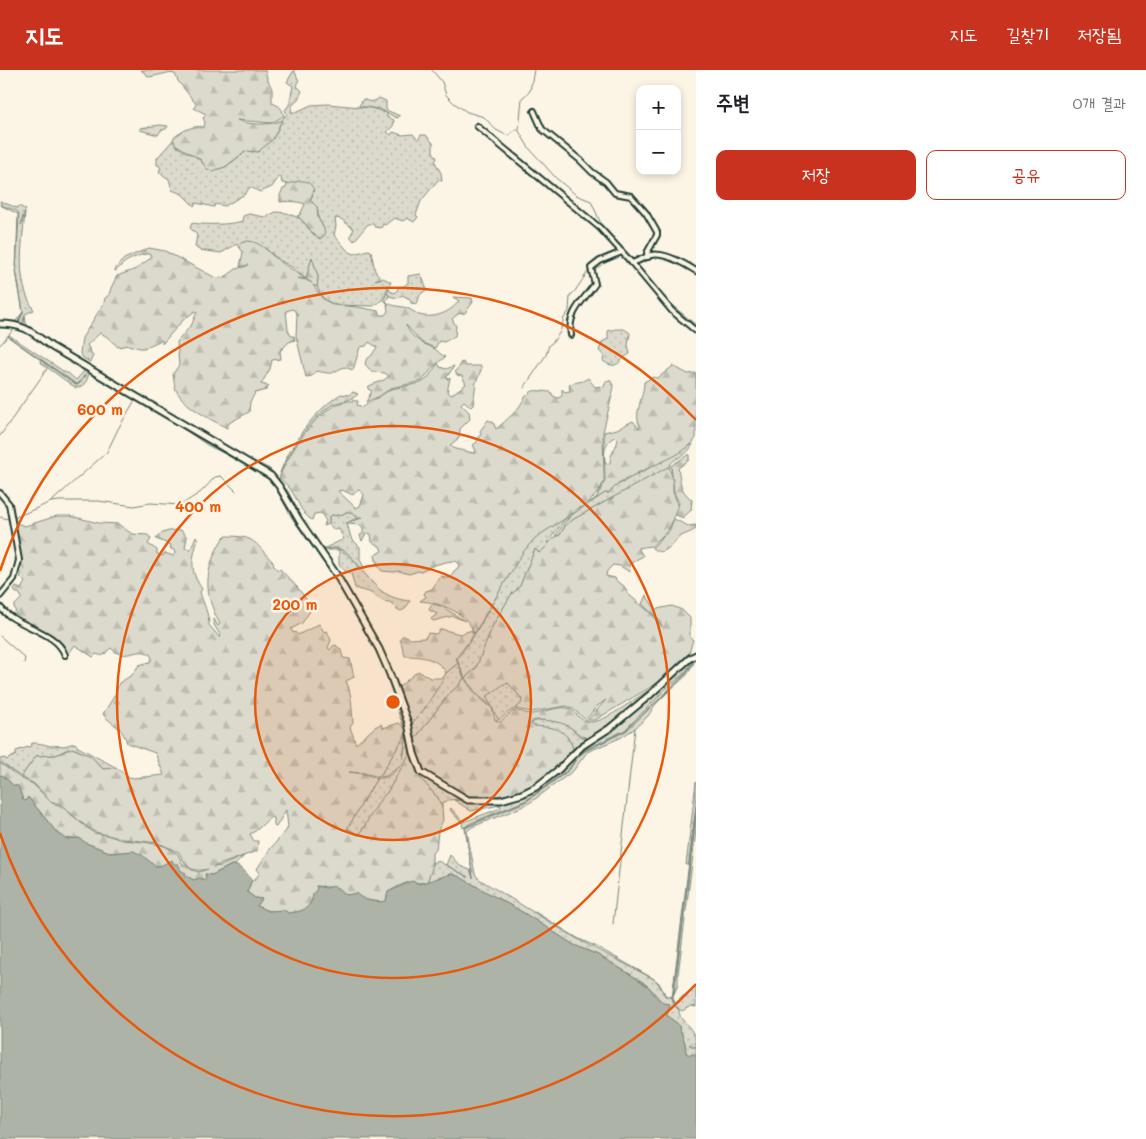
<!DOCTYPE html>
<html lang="ko">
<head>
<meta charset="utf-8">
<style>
	:root { --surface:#fff; --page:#f6f6f6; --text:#202124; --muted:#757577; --line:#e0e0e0; --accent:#c8321e }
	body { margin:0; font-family:Mali,"Poor Story",sans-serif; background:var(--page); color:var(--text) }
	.controls { position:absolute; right:15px; top:15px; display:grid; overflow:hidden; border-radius:10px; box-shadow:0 2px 8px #0003 }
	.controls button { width:45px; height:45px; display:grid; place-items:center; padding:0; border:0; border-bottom:1px solid var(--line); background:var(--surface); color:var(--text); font:25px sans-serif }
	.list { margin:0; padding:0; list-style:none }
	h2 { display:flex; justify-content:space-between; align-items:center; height:65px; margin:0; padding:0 20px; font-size:21px }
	h2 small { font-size:16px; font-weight:400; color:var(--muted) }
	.actions { display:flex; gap:10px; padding:15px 20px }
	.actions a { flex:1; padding:11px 0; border:1px solid var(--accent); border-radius:10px; text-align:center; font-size:18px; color:var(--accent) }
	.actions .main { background:var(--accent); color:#fff }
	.map { position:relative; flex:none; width:696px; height:1069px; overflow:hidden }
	header { display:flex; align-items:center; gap:30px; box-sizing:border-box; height:70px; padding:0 25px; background:var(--accent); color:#fff }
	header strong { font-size:24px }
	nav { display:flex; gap:28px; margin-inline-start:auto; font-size:18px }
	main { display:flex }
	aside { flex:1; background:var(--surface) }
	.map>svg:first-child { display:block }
</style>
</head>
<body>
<header>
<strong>지도</strong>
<nav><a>지도</a><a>길찾기</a><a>저장됨</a></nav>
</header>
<main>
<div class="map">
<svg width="696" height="1069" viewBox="0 0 696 1069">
	<defs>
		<pattern id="grass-dots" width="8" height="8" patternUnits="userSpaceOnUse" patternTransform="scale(1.25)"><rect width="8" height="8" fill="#dcdacc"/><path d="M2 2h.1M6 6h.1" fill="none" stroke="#bcbcb0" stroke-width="1.8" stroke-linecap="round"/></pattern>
		<pattern id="forest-firs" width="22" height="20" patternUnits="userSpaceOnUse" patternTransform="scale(1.25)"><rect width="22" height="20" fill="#dcdacc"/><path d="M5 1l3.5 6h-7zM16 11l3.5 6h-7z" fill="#bcbcb0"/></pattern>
	</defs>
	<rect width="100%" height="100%" fill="#fcf5e5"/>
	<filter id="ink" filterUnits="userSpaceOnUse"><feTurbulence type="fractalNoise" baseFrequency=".02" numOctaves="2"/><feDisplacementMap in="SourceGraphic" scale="10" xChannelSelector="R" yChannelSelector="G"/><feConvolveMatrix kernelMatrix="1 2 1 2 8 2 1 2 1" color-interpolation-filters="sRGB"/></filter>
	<g filter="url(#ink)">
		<!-- grass -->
		<g fill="url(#grass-dots)" stroke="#7e8c80">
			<path d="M294 0 299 11 297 16 302 21 298 29 292 36 291 42H296L311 35 328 34 371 38 387 43V47L394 50 393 56 387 62 391 65 393 62 402 65 413 64 418 70 421 65H426L433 73V82L437 88 435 92 441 103 442 111 438 110 421 131 416 145 418 147 414 152 407 148 403 151 394 148 385 155 383 154 381 158 375 157 373 154H368L354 171 350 166 354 159 341 149 335 148 336 156 334 165 348 181 354 184 368 180 371 181 375 201 381 208 375 210 383 208 391 212 382 230 377 234 373 236 338 235 332 234 322 227 317 217 318 207 312 188 306 209 292 197 279 190 265 178 237 174 221 183 199 180 195 177 197 165 190 158 192 153C203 155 232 155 242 151L243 146 249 144 265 147 276 142 287 143 301 149 315 166 324 159 318 148V141L310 130 313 125 300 111 287 114 282 113 281 107H279L272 117 260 122 250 117 245 124 225 136 215 134 214 137 196 133 194 136 182 124 172 120 169 109 160 103 159 100 161 99 159 95H157V88L173 70C178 82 192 82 200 90 204 94 207 97 212 101L225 97 247 81C254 82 267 74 272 69 278 63 279 52 287 44L285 40 289 35 293 16 287 12Z"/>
			<path d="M379 28 386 31V40L400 46 397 48 379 39 359 36 363 29C368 32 374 33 379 28Z"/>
			<path d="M0 131 17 138 19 136 26 140 23 145 21 155 25 143C22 175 15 211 34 240L25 244 22 255 0 252 16 251 22 243 18 252 19 253 23 242 16 201 19 144 17 141 1 135Z"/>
			<path d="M421 204 427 220C418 224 420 227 417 234L411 233 410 229 402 225 398 228 389 226 387 222 389 218 390 221 395 223 400 216 402 217 408 213V206Z"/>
			<path d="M25 245 26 253 29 257 57 277 200 362 231 380 270 399 278 408 276 411C262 393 233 383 213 371 151 334 87 299 28 258L24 254Z"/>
			<path d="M17 256 270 406 332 500 369 565 392 612 407 655 406 659 403 655 399 645 391 613 373 574 341 518 292 448 275 417 261 402 207 375 178 355 173 350 169 349 89 302C88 309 85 317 76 318L48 298 42 291 76 315 80 313 85 305 78 314H76L8 266 9 265 66 303H68L76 310 86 299 54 281Z"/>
			<path d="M616 259H624L630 263 628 275 630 284C618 289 619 302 603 291L604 285 599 281 602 272 608 269V261Z"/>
			<path d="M353 322 358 324C350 332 339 330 330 336 307 352 292 379 280 403 290 374 315 340 341 324L349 325Z"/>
			<path d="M693 374C687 388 672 387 669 397L574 449 565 456 560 465 555 466 571 445 605 423H609L614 417Z"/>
			<path d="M278 410 288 421 301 448 323 479 344 469 339 459 334 460 329 454V447L331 445C339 447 343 444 349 441L356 446 361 447 362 448 354 449 347 453 351 468 360 477V489L364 498 363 500C347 483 346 474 321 480L296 444Z"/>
			<polygon points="583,437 565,450 549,470 548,475 540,483 535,479 520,516 511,525 493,555 476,598 465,608 457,589 473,567 523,481 536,466 563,450 578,438"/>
			<path d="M334 478C352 481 366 509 380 520 389 527 400 530 410 531L405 539 401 541 397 539 390 532C381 532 379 528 371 523 366 520 360 521 355 518L351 503 345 501 339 494V480H324L380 573 399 617 411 654 425 638 446 603 458 593 464 608 459 615 448 625 415 669C417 691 427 700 444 711 451 716 459 722 467 726 474 728 482 727 490 727 529 724 549 706 573 678 565 658 552 658 533 656L531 654C536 647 560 651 567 655 574 659 578 668 586 668 597 668 647 624 658 614H660L542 711C522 723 497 733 472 729 461 727 436 709 425 703L420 696 393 607 322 481Z"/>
			<path d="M696 586V589L687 605 669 621 655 635 648 646 634 659 620 668 587 682 573 701 531 732 517 739 472 757 467 761 475 804 479 809 579 870 654 909 658 913 665 926 672 927V930L676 934 682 927 696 917V937L691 936 682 941 674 935 679 940C679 954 696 955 696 977L690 974 689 975 696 978V984L690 985 686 983 685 973 678 954 667 946 668 939 650 918 643 912 598 885 574 875 524 843 458 806 451 804 427 812 431 801 432 792 434 793 436 790 468 807 446 795 450 785 460 796 470 800 473 808 465 758 527 731 569 700 577 688 585 681 626 661 686 604 695 588 685 603 666 619 625 660 585 680 577 687 568 700 527 730 471 753 463 758 462 753 450 740 451 738 463 752 501 738 500 735 471 741 454 730 475 732 522 726Z"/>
			<path d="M504 613 511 614 523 632C519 638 514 638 509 642 505 644 503 648 498 650L491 635 485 627Z"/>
			<path d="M408 657 417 698 462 729 448 730 442 734V738L438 728 421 709 411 682 387 723 382 728 359 765 347 758 377 708C387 710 394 702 400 696L386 706 379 707 406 664 403 689Z"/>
			<path d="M32 673C39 673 44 674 50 676 55 676 60 675 64 676L75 673 78 677 117 698 103 699 91 686 75 679 66 680 56 685 36 686 21 707 0 692V689L5 688 6 690 16 685V681L31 676Z"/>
			<polygon points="696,712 696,736 689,795 686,795"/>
			<polygon points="696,746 696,761 678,905 678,915 674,924"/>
		</g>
		<!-- forest -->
		<g fill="url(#forest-firs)" stroke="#7e8c80" fill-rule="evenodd">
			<path d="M141 0H265L267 8 272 19V33C280 36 282 38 284 46L271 53 237 50C250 55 268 56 282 50L273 69 258 82 246 81 225 97 212 101 207 99 201 90 175 74 173 68C183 61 191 55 204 57L205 52 203 48 206 44 194 38 196 34 178 11 175 4 168 3 149 7Z"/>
			<polygon points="160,55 168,56 166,59 161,60 158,65 140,60 140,58"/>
			<path d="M300 111C308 111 310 112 314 120L310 130 317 137 318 148 324 159 325 165 320 169C310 163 306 152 297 146L300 145 305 134C297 131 289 131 280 132V125L283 119 286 118 287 114Z"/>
			<path d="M248 171C262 172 268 183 278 190 286 196 297 202 305 209L297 208 306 210 312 213 306 209 312 187 318 207 317 217 313 215 322 228 333 235 358 237 378 241 381 245H385L388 241 387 234 389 235 384 230 387 222 389 226 386 231C393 238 401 235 409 239 413 241 415 243 419 245 434 249 450 243 459 231L453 227 472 228 473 232 465 243 458 244 452 249 456 256 455 266 444 272 439 271 435 278 422 273 406 255C412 270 422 272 435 279 438 281 441 285 445 287L433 297 422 311 391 318 380 326 366 332 372 321 368 319 369 316 384 310 389 306 385 303 372 302 365 294 366 290 372 285 377 277 369 272 366 276 360 277 353 300 344 297C327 305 335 304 316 301L312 306 306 307 296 266 297 244 293 239 286 241 288 260 291 266H294L295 270 289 272 280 281 281 289 272 290 270 299 261 314 269 316 266 320 255 323 250 332 249 342 229 353 227 358C210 349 185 337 176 320 174 316 174 309 173 304L179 295 177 272 192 254 197 242 195 241 182 251 162 274 163 271H159L144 278H140L128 275 118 277 106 266 100 263 87 275 93 286 90 292 83 288 80 284 82 268 104 233 105 228 109 225 111 218 117 206 136 199 152 187 150 184C144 183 129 189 124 193 120 196 119 199 115 201V198L124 189 149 178 165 181 214 207C224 210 229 204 236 199 241 197 244 198 248 195L240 197 243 182 237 174Z"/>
			<path d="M463 292 465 296H481V300L476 312 473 335 471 337 464 331 461 334 469 342 470 349 460 359 459 368 450 375 455 379 474 383 476 381 473 375 476 373 481 364 480 361 488 350 493 352 496 359C500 356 517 341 519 337 523 332 524 326 531 322 535 319 546 322 551 322L553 326 558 328 562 326V319L565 322 570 321 569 314 583 311 588 308 595 317 601 316 603 318 606 311 610 310 614 317 603 362 604 405V412L600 419 593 428 583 437 578 438 563 450 536 467 523 482 474 564C469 543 439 532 420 531L426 527 424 524 426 521 432 519 441 506 450 508 454 501 458 498 459 494 456 491C448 490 426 497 420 502L418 501 409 504 399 501 393 502 382 501 377 495 375 485 382 481 380 476 372 472 371 464 366 463 362 471 360 465 363 464V459L360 455 347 454 346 453 362 448 361 447 356 446 347 441C343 445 338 446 331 445L329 447V454L323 456 326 451 321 443 314 444 312 450C301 444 298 430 291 420 288 415 283 412 279 408 288 385 311 349 332 337 340 332 349 330 358 331L357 335 363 337 391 319 421 313 427 309 438 293 440 297 446 299 454 296 447 307V309L450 308 447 322 451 325 466 314 462 306 457 305 455 301 460 296V293ZM342 420 353 425 356 421 360 420 364 425 360 436 356 438 338 421Z"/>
			<path d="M673 296 688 304 696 303V368C683 391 628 399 609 423H605L589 433 596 428 605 411 604 362 617 359 633 351 639 358 640 356C633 343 644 327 644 312L653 307 658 308ZM615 367 618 370C616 379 610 383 610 393L606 394C603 385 604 371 615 367Z"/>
			<path d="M689 384V390L678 398C681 413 679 419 692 430L691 440 683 448 676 445 679 433 674 422 671 396Z"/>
			<path d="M668 397H669L673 410V422L678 435 669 459 651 477 650 476 638 478 643 486 629 494 630 502 620 496 613 495 607 501 606 506 615 508 616 511 624 516 628 524 652 544 662 557 659 550 642 534 646 525 654 537 657 539 672 536 682 540 690 548V568L693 570 689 583 659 612 595 650H588L606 630 596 637 586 650 572 638 566 636 532 642 515 639 521 634 522 629 508 613 502 615 499 618 486 627 492 637 477 624 465 608 476 598 493 555 511 525 520 516 535 479 539 483C550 476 547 470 560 465L565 456 574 449Z"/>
			<path d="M57 446H70L99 453 118 454 132 464 148 465 151 469 148 474 157 480V484L163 486 164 483 174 486 175 481 170 478 171 475 156 469C161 461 172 460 181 460L187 467 185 478 191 479 196 466 198 469C192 490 189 500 202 519L200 522C203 533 209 544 209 555L220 568 221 566 214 555V549L218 556 220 554C206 528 203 507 217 479 220 474 221 470 225 466 257 466 253 472 274 493L273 495 278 500 280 499 298 518 312 538 302 553 291 559 293 563 295 562 298 565 319 554 324 562 327 561 331 570 328 578 330 580 333 576 336 575 341 580 343 588 350 589 354 607 346 611C352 623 352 640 353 653L350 657 356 674 375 657 381 654 383 658 399 653 406 659V664L379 707 364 703 349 702 364 704 377 708 347 759 359 765 382 727 387 723 411 681 421 709 438 728 442 738 443 750 438 761 436 780 432 783V799L427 812C420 814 416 811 411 812 403 813 395 818 388 822L386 831 380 832 361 829 347 825 339 818 316 816 317 819C313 823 313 825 312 830 307 841 299 842 288 843L285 840 268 841 257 836 262 829 255 828 247 822 252 810H254L260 803 257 799 270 779 286 761 288 756 286 740 276 757 274 756V748L271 747C263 753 259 760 250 764L254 771H258L257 781 213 797 221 796 244 786 235 795H231L212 805 205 804 207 809 194 810 160 796H155L133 781 112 783 86 773 79 768 67 769 58 764 28 727 25 731 23 730 18 716H14L2 705 0 706V693L20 708 33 714 52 733 61 736 94 763 107 765 122 770 144 772 165 776 178 784 182 793 192 800 199 802 208 799C191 803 186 797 179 782L158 773 123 769 95 762 81 753 62 735 53 732 33 713 21 707 36 686 56 685 72 678 91 686 103 699 117 698 129 707 134 708 164 705 155 683 127 673C122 655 112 656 103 644L115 625V624L119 613 132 605 139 595 150 592 152 589 150 584C136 576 125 593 111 578 104 582 107 588 96 584L93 587 75 575 67 586C60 567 34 558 17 549L14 536 22 528 19 523H16L14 520 16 517 21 519 25 512 20 507 24 498 20 494 18 473 13 452 25 456Z"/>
			<path d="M674 449 688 456 696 455V459C691 462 686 464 681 466 672 472 665 489 652 478L669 461Z"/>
			<polygon points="432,534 441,536 465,551 453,546 433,551 431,549 437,544 429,540"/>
			<path d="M441 559 460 564 472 560 473 566 456 588 458 593 446 603C439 588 420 586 405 586L400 569 402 566H407L410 569 425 568 428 563 436 564Z"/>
			<polygon points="418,601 430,608 444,608 425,638 411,654 399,617"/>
			<path d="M464 608 476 625 492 638 495 650 500 652 513 641C520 640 525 644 532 644 543 643 556 636 567 638 576 640 579 652 590 652 606 653 642 623 658 614L600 661 589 668C579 667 576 660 568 656 562 652 539 648 532 651L531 654 534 656C554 658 564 656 573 678L557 697 534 715 510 724 478 728 467 725 423 699 417 683 415 669 448 625 459 615Z"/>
		</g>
		<!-- water -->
		<g fill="#aeb3a7" stroke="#758479">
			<path d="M2 705 14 716H18L23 730 25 731 28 727 58 764 67 769 79 768 86 773 112 783 133 781 142 785 155 796H160L172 790 174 794H178L180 798V800L186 803 185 805 194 810 200 808 204 810 206 809 205 804 212 805 232 795C240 795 248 804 252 810L247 822 255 828 262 829 257 836 268 841 285 840 288 843C299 842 307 841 312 830 313 825 313 823 317 819L316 816 326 818 334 816 347 825 356 823C363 831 376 833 386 831L388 822 412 811 419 814 451 804 458 806 524 843 574 875 598 885 633 906 650 918 656 927 663 933 670 934 667 946 678 954 685 973 686 983 690 985 696 984V1069H0V706Z"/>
			<polygon points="696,736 696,746 673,928 675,933 672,930 672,927"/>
		</g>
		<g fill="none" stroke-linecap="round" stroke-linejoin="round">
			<!-- stream -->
			<g stroke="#758479" stroke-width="1">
				<polyline points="432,0 442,12 446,25 454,33 467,42 484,47 496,60 508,66 515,60 518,60"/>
				<polyline points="519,60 522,28 530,21 534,0"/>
				<polyline points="519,61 529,78 556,108 576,125 591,131 602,156 633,190"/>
				<polyline points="0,135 18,144 16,200 23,242 18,253"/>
				<polyline points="635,193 667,231 696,255"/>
				<polyline points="7,266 76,315 79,314 85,305"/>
				<polyline points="0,275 15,258"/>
				<polyline points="524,318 546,285 549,275 553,272 560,262 564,248 569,241 570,226 575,221 589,200"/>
				<polyline points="0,366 47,299 41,292 41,290"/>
				<polyline points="51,432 107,382 118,359 135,330"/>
				<polyline points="0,447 8,449"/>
				<polyline points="14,448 51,432 59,431 98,431 134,436 150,433 181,435 201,422 215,407 221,406 236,421"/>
				<polyline points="0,566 25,588 24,593"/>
				<polyline points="473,807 465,757 527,730 569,700 577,687 585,681 626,660 686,603 695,589"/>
				<polyline points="535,842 579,869 597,877 654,909 659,913 666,926 672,927"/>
				<polyline points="613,854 635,658"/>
				<polyline points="668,939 696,916"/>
			</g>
			<defs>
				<g id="street">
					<polyline points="534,41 542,59 580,90 592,102 606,112 615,123 631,126 646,143 657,162 657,165 647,183 648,187"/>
					<polyline points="477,56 600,158 632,193 672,241 696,261"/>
					<path d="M632 193C638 191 645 187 651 185 665 182 685 194 696 201"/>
					<path d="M571 265C567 243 583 231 595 214L591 198 600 191 622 182"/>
					<polyline points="0,423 9,434 19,490 14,509 0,526"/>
					<path d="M0 537C15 557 56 560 65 585"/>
				</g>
				<path id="secondary" d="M0 254C25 254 33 263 52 277L271 406 279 416 299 450 336 504 379 579 389 602 408 653 414 683 421 702 468 730H501L522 724 536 717 558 700 582 676 610 658 651 624 690 588 696 585"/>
			</defs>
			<!-- street casing -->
			<use href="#street" stroke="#1f3d34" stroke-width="8"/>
			<!-- secondary casing -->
			<use href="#secondary" stroke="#1f3d34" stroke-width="9"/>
			<!-- street -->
			<use href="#street" stroke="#fcf5e5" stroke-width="4"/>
			<!-- secondary -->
			<use href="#secondary" stroke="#fcf5e5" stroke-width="5"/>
		</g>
	</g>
	<!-- distance rings -->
	<circle cx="393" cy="632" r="138" fill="#e8590c" fill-opacity=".12"/>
	<g fill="none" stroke="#e8590c" stroke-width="2.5">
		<circle cx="393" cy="632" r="138"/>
		<circle cx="393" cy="632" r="276"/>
		<path d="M696 914A414 414 0 0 1 0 763M0 501A414 414 0 0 1 696 350"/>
	</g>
	<circle cx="393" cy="632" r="8" fill="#e8590c" stroke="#fcf5e5" stroke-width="2.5"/>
	<g font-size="15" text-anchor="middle" font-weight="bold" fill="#e8590c" stroke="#fcf5e5" stroke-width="5" stroke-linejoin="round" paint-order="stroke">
		<text x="100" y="345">600 m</text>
		<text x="198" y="442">400 m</text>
		<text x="295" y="540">200 m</text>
	</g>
</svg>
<div class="controls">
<button>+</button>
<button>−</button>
</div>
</div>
<aside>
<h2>주변<small>0개 결과</small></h2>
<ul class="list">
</ul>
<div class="actions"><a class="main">저장</a><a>공유</a></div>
</aside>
</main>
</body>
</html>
